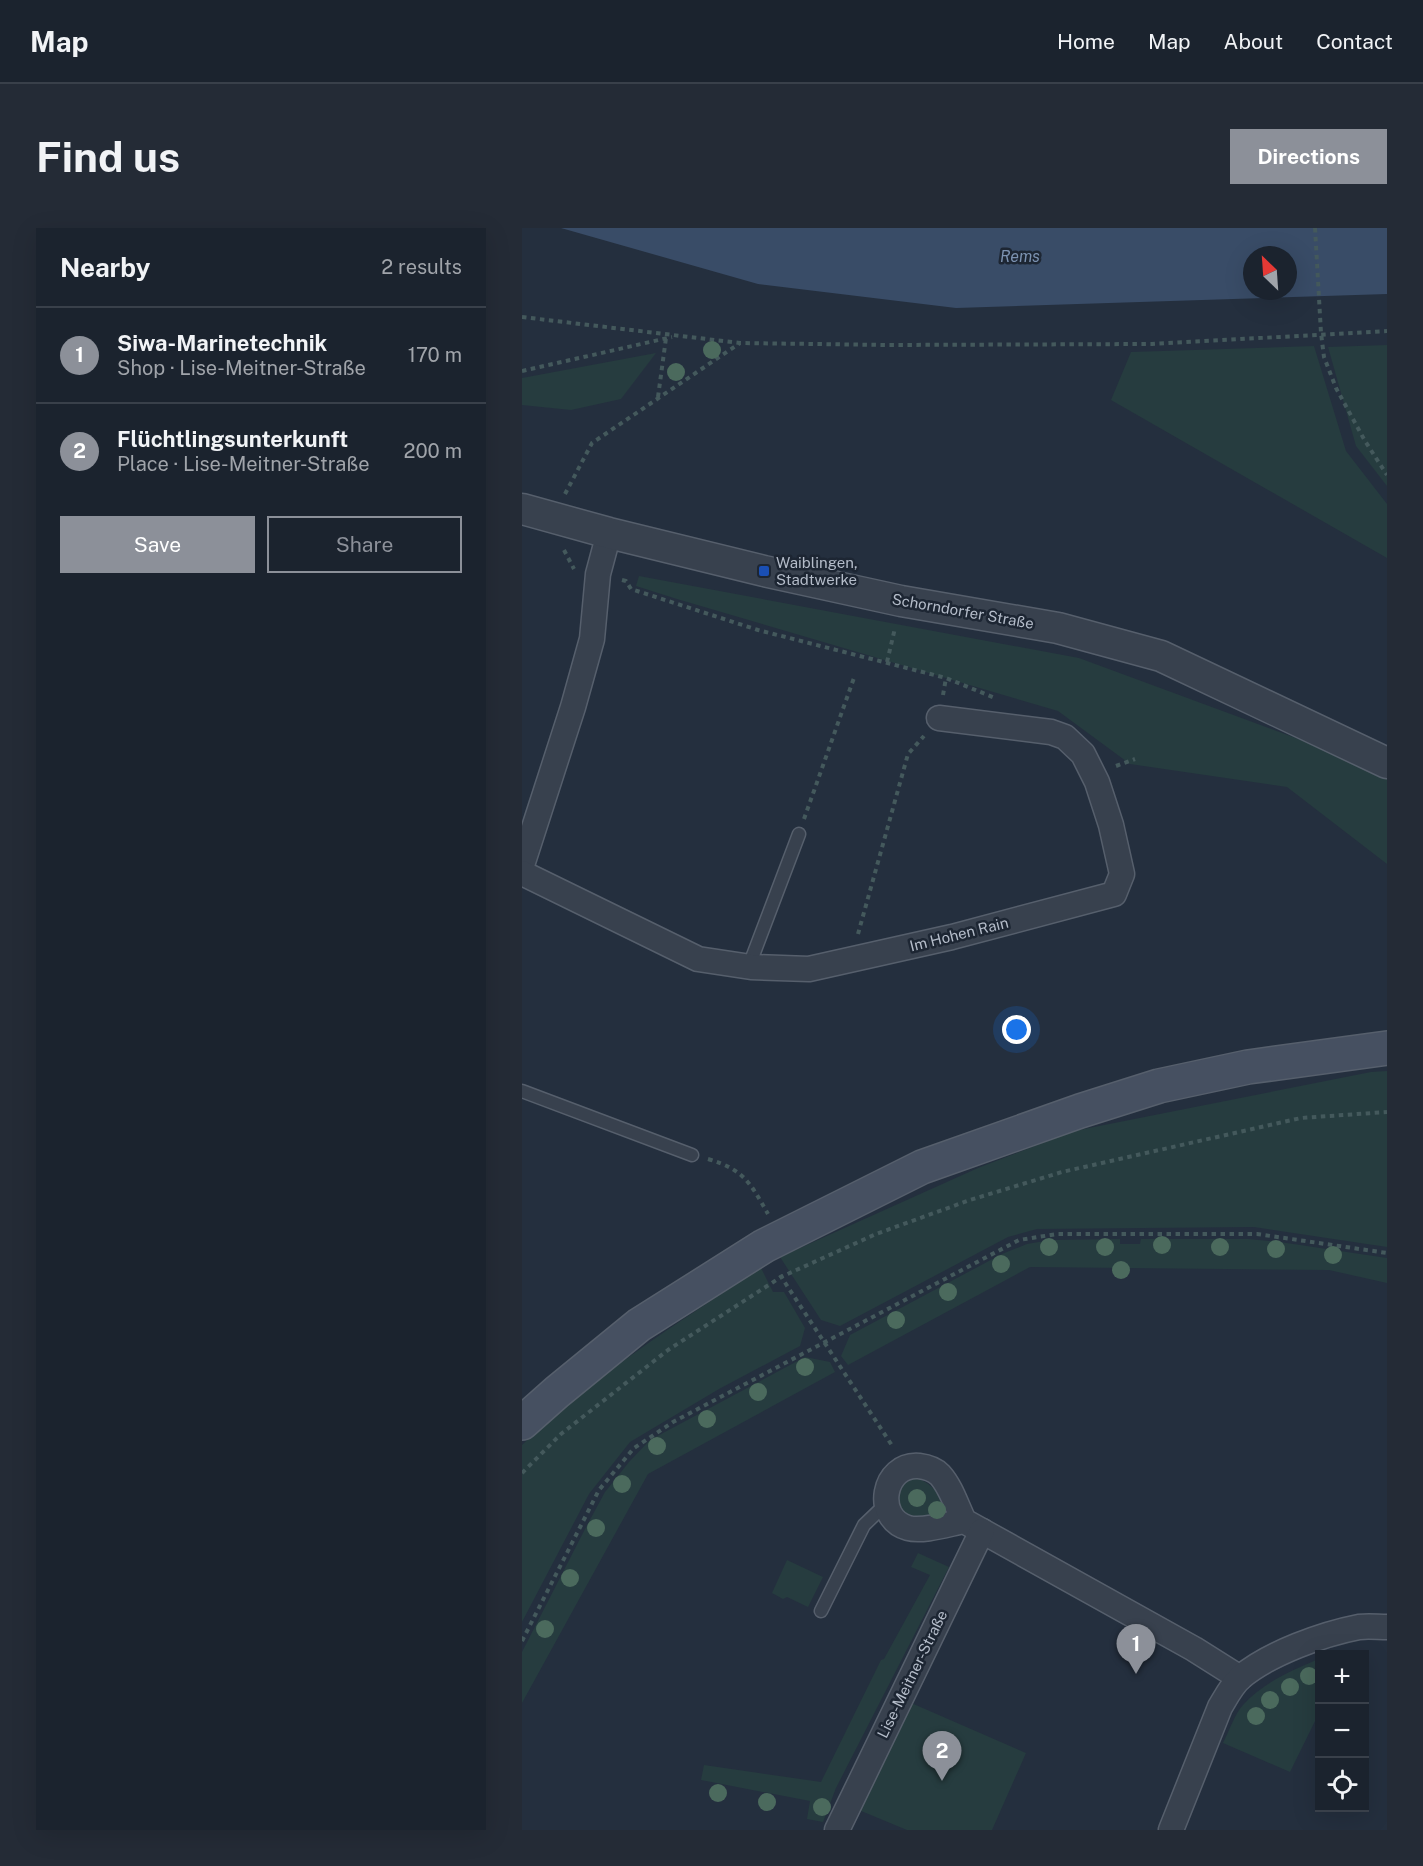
<!DOCTYPE html>
<html lang="en">
<head>
<meta charset="utf-8">
<style>
	:root { --surface:#1b232e; --page:#242b36; --text:#f1f3f6; --muted:#a0a4aa; --line:#39404a; --accent:#8c9099 }
	body { margin:0; font-family:"Public Sans",sans-serif; background:var(--page); color:var(--text) }
	.controls { position:absolute; right:18px; bottom:18px; display:grid; overflow:hidden; border-radius:0px; box-shadow:0 6px 24px #0002 }
	.controls button { width:54px; height:54px; display:grid; place-items:center; padding:0; border:0; border-bottom:2px solid var(--line); background:var(--surface); color:var(--text); font:30px sans-serif }
	.compass { position:absolute; left:721px; top:18px; width:54px; height:54px; border-radius:50%; background:var(--surface); box-shadow:0 6px 24px #0002; rotate:335deg }
	.you { position:absolute; left:495px; top:802px; width:21px; height:21px; margin:-15px; border:4px solid #fff; border-radius:50%; background:#1a73e8; box-shadow:0 0 0 9px #1a73e833 }
	.badge { display:grid; place-items:center; width:39px; height:39px; border-radius:50%; background:var(--accent); color:#fff; font-size:20px; font-weight:700 }
	.pin { position:absolute; translate:-50% -50px; filter:drop-shadow(0 2px 3px #0008) }
	.pin::after { content:''; position:absolute; top:32px; width:21px; height:18px; background:inherit; clip-path:polygon(0 0,100% 0,50% 100%) }
	.list { margin:0; padding:0; list-style:none }
	h2 { display:flex; justify-content:space-between; align-items:center; height:78px; margin:0; padding:0 24px; font-size:26px }
	h2 small { font-size:20px; font-weight:400; color:var(--muted) }
	.list li { display:grid; grid-template-columns:39px 1fr auto; gap:18px; align-items:center; box-sizing:border-box; height:96px; padding:0 24px; border-top:2px solid var(--line) }
	.list b { display:block; font-size:22px; white-space:nowrap }
	.list p { margin:0; font-size:20px; white-space:nowrap; color:var(--muted) }
	.list em { font-size:20px; font-style:normal; color:var(--muted) }
	.actions { display:flex; gap:12px; padding:18px 24px }
	.actions a { flex:1; padding:14px 0; border:2px solid var(--accent); border-radius:0px; text-align:center; font-size:21px; color:var(--accent) }
	.actions .main { background:var(--accent); color:#fff }
	.icon { flex:none; width:33px; height:33px; fill:none; stroke:currentColor; stroke-width:2; stroke-linecap:round; stroke-linejoin:round }
	.map { position:relative; flex:none; width:865px; height:1602px; overflow:hidden; border-radius:0px }
	header { display:flex; align-items:center; gap:36px; box-sizing:border-box; height:84px; padding:0 30px; background:var(--surface); border-bottom:2px solid var(--line) }
	header strong { font-size:28px }
	nav { display:flex; gap:33px; margin-inline-start:auto; font-size:21px }
	.intro { display:flex; align-items:center; justify-content:space-between; box-sizing:border-box; height:144px; padding:0 36px }
	h1 { margin:0; font-size:42px }
	.button { padding:15px 27px; border-radius:0px; background:var(--accent); color:#fff; font-size:21px; font-weight:700 }
	main { display:flex; gap:36px; padding:0 36px }
	aside { flex:1; background:var(--surface); border-radius:0px; box-shadow:0 6px 24px #0002 }
	.map>svg:first-child { display:block }
</style>
</head>
<body>
<header>
<strong>Map</strong>
<nav><a>Home</a><a>Map</a><a>About</a><a>Contact</a></nav>
</header>
<div class="intro"><h1>Find us</h1><a class="button">Directions</a></div>
<main>
<aside>
<h2>Nearby<small>2 results</small></h2>
<ul class="list">
<li><span class="badge">1</span><div><b>Siwa-Marinetechnik</b><p>Shop · Lise-Meitner-Straße</p></div><em>170 m</em></li>
<li><span class="badge">2</span><div><b>Flüchtlingsunterkunft</b><p>Place · Lise-Meitner-Straße</p></div><em>200 m</em></li>
</ul>
<div class="actions"><a class="main">Save</a><a>Share</a></div>
</aside>
<div class="map">
<svg width="865" height="1602" viewBox="0 0 865 1602">
	<rect width="100%" height="100%" fill="#242f3e"/>
	<!-- green -->
	<g fill="#263c3f">
		<polygon points="865,117 865,258 834,218 806,119"/>
		<polygon points="792,118 824,223 865,276 865,330 589,172 609,124"/>
		<polygon points="134,125 99,171 49,182 0,177 0,150"/>
		<polygon points="117,348 557,430 836,533 865,548 865,636 765,559 608,536 536,483 155,371 114,358"/>
		<polygon points="865,843 865,1019 732,999 515,1001 486,1009 318,1098 299,1092 258,1029 456,940 552,903 849,844"/>
		<polygon points="598,1011 598,1016 618,1016 619,1011 726,1011 758,1014 865,1030 865,1055 807,1042 508,1039 326,1137 319,1128 328,1107 480,1026 505,1016 529,1012"/>
		<path d="M239 1040 251 1064H262L283 1100 278 1118 197 1161 108 1214 67 1266 0 1394V1217C71 1148 157 1094 239 1040Z"/>
		<polygon points="283,1129 308,1134 313,1144 126,1246 0,1475 0,1424 63,1301 83,1264 107,1234 128,1212"/>
		<path d="M390 1250C405 1249 429 1274 423 1288L418 1290C406 1289 378 1291 375 1274 374 1268 378 1261 380 1255Z"/>
		<polygon points="396,1325 427,1339 314,1560 301,1594 285,1591 288,1573 179,1552 182,1537 299,1554 359,1432 362,1431 408,1347 389,1339"/>
		<polygon points="265,1332 301,1349 286,1379 265,1369 261,1371 250,1365"/>
		<path d="M797 1431V1485L768 1544 701 1515C707 1504 712 1487 721 1477 741 1455 770 1442 797 1431Z"/>
		<polygon points="387,1474 504,1525 470,1602 385,1602 332,1580"/>
	</g>
	<!-- water -->
	<path fill="#394c67" fill-rule="evenodd" d="M39 0H865V66L434 80 236 56ZM730 27H766V63H730Z"/>
	<g fill="none" stroke-linecap="round" stroke-linejoin="round">
		<defs>
			<g id="service">
				<polyline points="227,738 277,606"/>
				<polyline points="0,863 170,927"/>
				<polyline points="299,1383 342,1297 364,1276"/>
			</g>
			<g id="minor">
				<polyline points="0,637 51,479 70,411 76,346 87,305"/>
				<polyline points="0,645 176,731 229,739 287,741 430,709 592,666 600,646 589,597 575,554 561,526 543,509 529,504 417,490"/>
				<path d="M442 1293C426 1296 401 1304 386 1300 351 1290 361 1235 397 1238 405 1239 413 1242 418 1247 429 1259 435 1279 442 1293L672 1421 718 1450"/>
				<polyline points="315,1602 460,1303"/>
				<path d="M649 1602 698 1479C704 1469 710 1457 719 1449 748 1425 801 1406 837 1399 846 1398 856 1399 865 1399"/>
			</g>
			<polyline id="tertiary" points="0,281 87,305 242,343 379,373 536,400 639,428 865,535"/>
			<polyline id="secondary" points="0,1195 35,1164 117,1097 242,1018 400,939 558,883 637,858 726,839 865,820"/>
		</defs>
		<!-- service casing -->
		<use href="#service" stroke="#565f6c" stroke-width="15"/>
		<!-- minor casing -->
		<use href="#minor" stroke="#565f6c" stroke-width="27"/>
		<!-- tertiary casing -->
		<use href="#tertiary" stroke="#565f6c" stroke-width="33"/>
		<!-- secondary casing -->
		<use href="#secondary" stroke="#565f6c" stroke-width="36"/>
		<!-- path -->
		<g stroke="#44595c" stroke-width="4" stroke-dasharray="4.5 4.5" stroke-linecap="butt">
			<polyline points="793,0 799,105 802,129 814,160 843,213 865,247"/>
			<polyline points="0,89 218,115 365,117 630,116 865,103"/>
			<polyline points="0,143 150,109"/>
			<polyline points="136,169 144,110"/>
			<polyline points="43,266 70,215 218,115"/>
			<polyline points="42,322 52,341"/>
			<polyline points="100,352 104,353 109,361 236,402 424,450 473,470"/>
			<polyline points="365,434 373,400"/>
			<polyline points="421,467 424,450"/>
			<polyline points="594,538 613,531"/>
			<polyline points="282,591 333,447"/>
			<polyline points="336,706 386,526 402,508"/>
			<path d="M186 931C223 942 228 955 246 986"/>
			<polyline points="258,1047 371,1219"/>
			<polyline points="0,1245 39,1206 146,1122 259,1049 354,1006 448,972 540,944 779,890 865,884"/>
			<polyline points="0,1413 77,1262 112,1220 151,1194 497,1012 535,1006 735,1006 865,1025"/>
		</g>
		<!-- service -->
		<use href="#service" stroke="#38414e" stroke-width="12"/>
		<!-- minor -->
		<use href="#minor" stroke="#38414e" stroke-width="24"/>
		<!-- tertiary -->
		<use href="#tertiary" stroke="#38414e" stroke-width="30"/>
		<!-- secondary -->
		<use href="#secondary" stroke="#465061" stroke-width="33"/>
	</g>
	<!-- trees -->
	<g fill="#4b6a5d">
		<circle cx="190" cy="122" r="9"/>
		<circle cx="154" cy="144" r="9"/>
		<circle cx="640" cy="1017" r="9"/>
		<circle cx="527" cy="1019" r="9"/>
		<circle cx="583" cy="1019" r="9"/>
		<circle cx="698" cy="1019" r="9"/>
		<circle cx="754" cy="1021" r="9"/>
		<circle cx="811" cy="1027" r="9"/>
		<circle cx="479" cy="1036" r="9"/>
		<circle cx="599" cy="1042" r="9"/>
		<circle cx="426" cy="1064" r="9"/>
		<circle cx="374" cy="1092" r="9"/>
		<circle cx="283" cy="1139" r="9"/>
		<circle cx="236" cy="1164" r="9"/>
		<circle cx="185" cy="1191" r="9"/>
		<circle cx="135" cy="1218" r="9"/>
		<circle cx="100" cy="1256" r="9"/>
		<circle cx="395" cy="1270" r="9"/>
		<circle cx="415" cy="1282" r="9"/>
		<circle cx="74" cy="1300" r="9"/>
		<circle cx="48" cy="1350" r="9"/>
		<circle cx="23" cy="1401" r="9"/>
		<circle cx="787" cy="1448" r="9"/>
		<circle cx="768" cy="1459" r="9"/>
		<circle cx="748" cy="1472" r="9"/>
		<circle cx="734" cy="1488" r="9"/>
		<circle cx="196" cy="1565" r="9"/>
		<circle cx="245" cy="1574" r="9"/>
		<circle cx="300" cy="1579" r="9"/>
	</g>
	<!-- markers -->
	<rect fill="#1a4fb4" stroke="#1d2633" stroke-width="2" x="236" y="337" width="12" height="12" rx="3"/>
	<g text-anchor="middle" dominant-baseline="central" stroke-width="5" stroke-linejoin="round" paint-order="stroke">
		<!-- poi labels -->
		<g font-size="15" fill="#b4bcc9" stroke="#1d2633" text-anchor="start">
			<text x="254" y="334">Waiblingen,<tspan x="254" dy="17">Stadtwerke</tspan></text>
		</g>
		<!-- street labels -->
		<g font-size="15" fill="#b4bcc9" stroke="#1d2633">
			<text transform="translate(441 383) rotate(10)">Schorndorfer Straße</text>
			<text transform="translate(437 706) rotate(-14)">Im Hohen Rain</text>
			<text transform="translate(390 1446) rotate(-64)">Lise-Meitner-Straße</text>
		</g>
		<!-- water labels -->
		<g font-size="16" font-style="italic" fill="#7c92b1" stroke="#1d2633">
			<text x="498" y="28">Rems</text>
		</g>
	</g>
</svg>
<div class="controls">
<button>+</button>
<button>−</button>
<button><svg class="icon" aria-label="locate" viewBox="0 0 24 24"><circle cx="12" cy="12" r="6"/><path d="M12 2v4M12 18v4M2 12h4M18 12h4"/></svg></button>
</div>
<svg class="compass" viewBox="-18 -18 36 36"><path d="M0-13l5 13h-10z" fill="#e53935"/><path d="M0 13l5-13h-10z" fill="#a0a4aa"/></svg>
<div class="you"></div>
<div class="pin badge" style="left:614px;top:1446px">1</div>
<div class="pin badge" style="left:420px;top:1553px">2</div>
</div>
</main>
</body>
</html>
